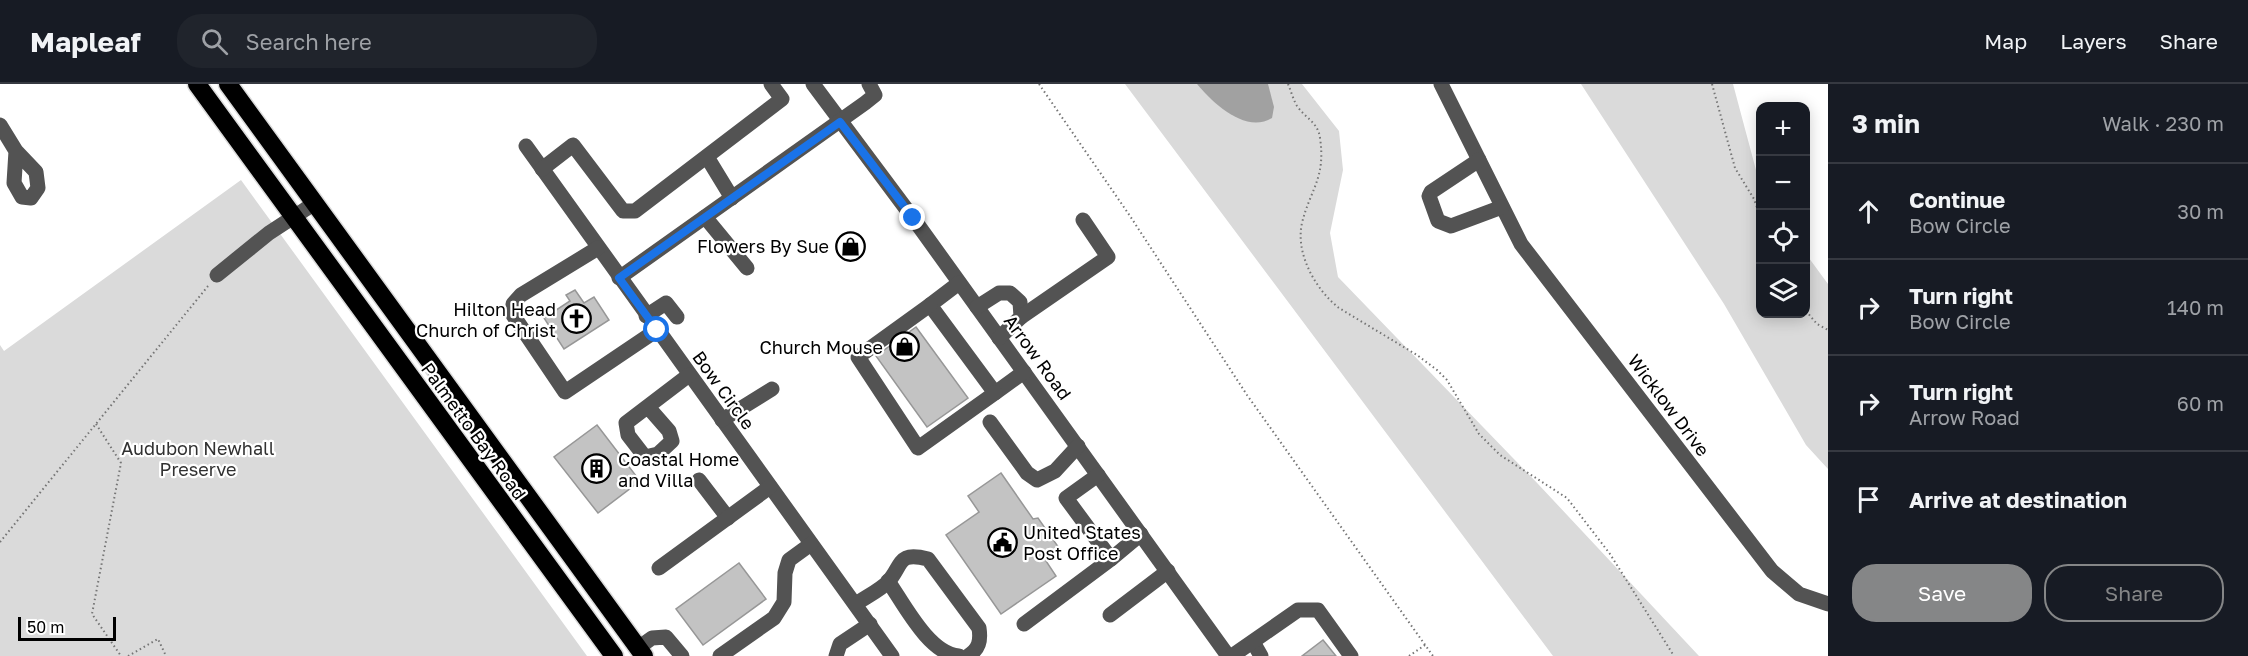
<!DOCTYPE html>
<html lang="en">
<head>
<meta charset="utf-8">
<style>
	:root { --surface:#171b24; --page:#20242c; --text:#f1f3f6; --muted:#9ea1a6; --line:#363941; --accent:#858687 }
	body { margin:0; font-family:"Golos Text",sans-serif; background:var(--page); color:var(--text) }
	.controls { position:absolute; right:18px; top:18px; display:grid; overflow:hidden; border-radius:12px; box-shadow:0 3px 15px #0003 }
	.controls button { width:54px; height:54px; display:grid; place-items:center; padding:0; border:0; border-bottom:2px solid var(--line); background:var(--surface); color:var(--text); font:30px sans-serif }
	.scale { position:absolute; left:18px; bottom:15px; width:98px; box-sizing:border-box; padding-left:6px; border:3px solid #000; border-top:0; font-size:16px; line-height:21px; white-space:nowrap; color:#000; -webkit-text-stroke:4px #fff; paint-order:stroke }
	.stop { position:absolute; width:18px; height:18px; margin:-14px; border:4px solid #1a73e8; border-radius:50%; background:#fff }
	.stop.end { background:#1a73e8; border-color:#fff; box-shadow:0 2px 6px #0008 }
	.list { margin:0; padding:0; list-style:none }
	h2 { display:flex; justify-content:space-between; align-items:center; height:78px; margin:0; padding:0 24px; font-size:26px }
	h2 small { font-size:20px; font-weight:400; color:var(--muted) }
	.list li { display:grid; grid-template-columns:39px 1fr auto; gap:18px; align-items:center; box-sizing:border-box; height:96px; padding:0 24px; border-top:2px solid var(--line) }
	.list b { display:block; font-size:22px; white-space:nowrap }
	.list p { margin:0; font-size:20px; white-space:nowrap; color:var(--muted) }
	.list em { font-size:20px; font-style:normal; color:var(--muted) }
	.actions { display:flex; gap:12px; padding:18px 24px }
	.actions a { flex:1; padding:14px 0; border:2px solid var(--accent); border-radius:24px; text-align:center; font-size:21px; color:var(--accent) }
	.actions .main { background:var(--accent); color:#fff }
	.icon { flex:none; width:33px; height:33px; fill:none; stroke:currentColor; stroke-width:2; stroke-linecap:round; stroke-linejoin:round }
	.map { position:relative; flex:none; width:1828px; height:572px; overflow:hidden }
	header { display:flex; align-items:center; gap:36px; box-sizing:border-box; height:84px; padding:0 30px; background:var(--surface); border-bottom:2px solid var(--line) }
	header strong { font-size:28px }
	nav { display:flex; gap:33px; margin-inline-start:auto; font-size:21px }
	.search { width:420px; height:54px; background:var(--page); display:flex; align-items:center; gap:15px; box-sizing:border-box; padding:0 21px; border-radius:24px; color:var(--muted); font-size:22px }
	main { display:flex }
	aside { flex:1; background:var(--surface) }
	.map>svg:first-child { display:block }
</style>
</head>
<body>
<header>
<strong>Mapleaf</strong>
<div class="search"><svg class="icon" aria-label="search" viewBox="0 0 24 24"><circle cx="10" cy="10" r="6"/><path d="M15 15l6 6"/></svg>Search here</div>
<nav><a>Map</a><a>Layers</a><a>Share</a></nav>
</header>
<main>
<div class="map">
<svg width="1828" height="572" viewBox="0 0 1828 572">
	<rect width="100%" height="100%" fill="#fff"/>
	<!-- green -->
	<g fill="#dadada">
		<polygon points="1125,0 1302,0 1339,47 1343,86 1330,149 1338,193 1539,401 1699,572 1553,572"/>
		<polygon points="1581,0 1733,0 1760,101 1760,230 1806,230 1806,170 1828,200 1828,385 1806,361 1724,220"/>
		<polygon points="241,96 587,572 0,572 0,261 4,267"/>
	</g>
	<!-- water -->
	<path fill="#a1a1a1" d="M1197 0H1268L1274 23 1272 34C1245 50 1213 19 1197 0Z"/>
	<!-- building -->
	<g fill="#c3c3c3" stroke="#979797" stroke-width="1.5">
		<polygon points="575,206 584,219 594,213 609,236 564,265 544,234 570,217 566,211"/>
		<polygon points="916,243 968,314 927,343 876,272"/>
		<polygon points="597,341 640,397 598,429 554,373"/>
		<polygon points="1001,389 1033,435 1038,434 1059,464 1044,474 1056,492 1001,530 946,451 979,428 968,412"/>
		<polygon points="739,479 766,515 703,561 676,525"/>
		<polygon points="1323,556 1336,572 1302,572"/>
	</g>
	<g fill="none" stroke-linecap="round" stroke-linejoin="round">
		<defs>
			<g id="highway">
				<polyline points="197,0 614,572"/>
				<polyline points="228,0 644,572"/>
			</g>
		</defs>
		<!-- highway casing -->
		<use href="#highway" stroke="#dbdbdb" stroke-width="21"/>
		<!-- path -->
		<g stroke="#757575" stroke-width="2" stroke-dasharray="1.5 3" stroke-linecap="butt">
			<polyline points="1039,0 1130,132 1247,311 1433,572"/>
			<path d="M1288 0C1291 7 1293 15 1297 22 1305 34 1318 38 1320 54 1326 94 1310 106 1302 139 1295 170 1316 206 1339 224L1417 271 1437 286 1447 296 1479 350 1500 371 1567 414 1610 470 1674 572"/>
			<polyline points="1712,0 1735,84 1754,115 1758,126 1760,168"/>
			<polyline points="1806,227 1817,240 1828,246"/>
			<polyline points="96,340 121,379 92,530 121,572"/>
			<polyline points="0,458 208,202"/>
			<polyline points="128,572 158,555 166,572"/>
			<polyline points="1409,572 1425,561"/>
		</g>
		<!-- minor -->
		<g stroke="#535353" stroke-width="15">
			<polyline points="813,0 913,134 1228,572"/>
			<polyline points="1441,0 1521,160 1772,487 1799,510 1828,520"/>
			<polyline points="0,41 16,67 36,88 38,104 31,114 22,113 14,99 16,67"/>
			<polyline points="526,62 892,572"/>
			<polyline points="707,73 732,114"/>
			<polyline points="1479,76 1431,108 1429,112 1438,137 1451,142 1502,123"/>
			<polyline points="542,85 573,61 623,127 635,127 782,15 771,0"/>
			<polyline points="705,133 747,184"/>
			<polyline points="598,164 521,211 513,220 513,231 565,308 657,246"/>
			<polyline points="217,191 269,149 315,119"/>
			<polyline points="619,194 865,19 875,11 869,0"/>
			<polyline points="959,199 930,221 995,309 1024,288"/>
			<polyline points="930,221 858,273 918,364 995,309"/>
			<polyline points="977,223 999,209 1010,209 1020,218 1021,233 999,254"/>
			<polyline points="646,232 666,219 677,233"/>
			<polyline points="1021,233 1108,173 1083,136"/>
			<polyline points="648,323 669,347 672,357 658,370 645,373 628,351 626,339 689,291"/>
			<polyline points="722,336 772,305"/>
			<polyline points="990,338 1027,389 1037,396 1055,387 1078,362"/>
			<polyline points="699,396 728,434"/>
			<polyline points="1111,475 1141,450"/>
			<polyline points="659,484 770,403"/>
			<path d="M888 497C904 520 929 570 959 572"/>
			<path d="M856 520C866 513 880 506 888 498 903 481 897 467 928 475L979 544C981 557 979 565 968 572"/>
			<polyline points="1110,531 1168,487"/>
			<polyline points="1024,540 1111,475 1066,414 1098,391"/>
			<polyline points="1253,558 1261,572"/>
			<polyline points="638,564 652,554 666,553 682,572"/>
			<polyline points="720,572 774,534 784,518 785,489 789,476 811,460"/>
			<polyline points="836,572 840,560 870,540"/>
			<polyline points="1232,572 1298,526 1318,526 1351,572"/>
		</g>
		<!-- highway -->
		<use href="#highway" stroke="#000" stroke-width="18"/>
	</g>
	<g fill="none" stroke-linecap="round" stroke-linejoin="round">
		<!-- route -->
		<polyline stroke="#1a73e8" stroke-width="8" points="657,246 619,194 840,38 913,134"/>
	</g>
	<!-- icons -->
	<defs>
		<symbol id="shop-ring" viewBox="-11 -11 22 22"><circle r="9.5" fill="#fff" stroke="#000" stroke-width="1.5"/><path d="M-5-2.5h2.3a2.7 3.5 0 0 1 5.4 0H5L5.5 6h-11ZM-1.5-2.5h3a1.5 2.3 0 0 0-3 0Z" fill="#000"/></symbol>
		<symbol id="church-ring" viewBox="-11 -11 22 22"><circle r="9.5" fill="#fff" stroke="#000" stroke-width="1.5"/><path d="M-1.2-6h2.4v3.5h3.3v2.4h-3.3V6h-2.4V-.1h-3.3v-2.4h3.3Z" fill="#000"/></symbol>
		<symbol id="building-ring" viewBox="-11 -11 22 22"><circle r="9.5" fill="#fff" stroke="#000" stroke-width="1.5"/><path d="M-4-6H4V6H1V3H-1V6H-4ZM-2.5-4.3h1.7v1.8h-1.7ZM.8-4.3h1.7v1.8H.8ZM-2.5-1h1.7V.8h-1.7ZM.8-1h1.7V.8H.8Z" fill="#000"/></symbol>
		<symbol id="civic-ring" viewBox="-11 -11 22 22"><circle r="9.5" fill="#fff" stroke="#000" stroke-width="1.5"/><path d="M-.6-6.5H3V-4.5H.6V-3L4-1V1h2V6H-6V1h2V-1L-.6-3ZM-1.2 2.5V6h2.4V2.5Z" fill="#000"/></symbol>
	</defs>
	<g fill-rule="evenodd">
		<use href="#shop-ring" x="834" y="146" width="33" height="33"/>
		<use href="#church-ring" x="560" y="218" width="33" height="33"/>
		<use href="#shop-ring" x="888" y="246" width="33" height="33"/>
		<use href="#building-ring" x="580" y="368" width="33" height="33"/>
		<use href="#civic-ring" x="986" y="442" width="33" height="33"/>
	</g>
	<g text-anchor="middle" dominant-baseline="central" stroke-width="4.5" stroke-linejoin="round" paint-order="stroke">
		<!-- poi labels -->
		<g font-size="18" fill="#000" stroke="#fff" text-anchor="end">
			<text x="829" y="162">Flowers By Sue</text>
			<text x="556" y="225">Hilton Head<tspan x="556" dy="21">Church of Christ</tspan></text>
			<text x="883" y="263">Church Mouse</text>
			<text x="618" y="375" text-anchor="start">Coastal Home<tspan x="618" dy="21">and Villa</tspan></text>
			<text x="1023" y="448" text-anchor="start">United States<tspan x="1023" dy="21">Post Office</tspan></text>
		</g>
		<!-- street labels -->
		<g font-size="18" fill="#000" stroke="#fff">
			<text transform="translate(1038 273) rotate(54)">Arrow Road</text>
			<text transform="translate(724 306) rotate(54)">Bow Circle</text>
			<text transform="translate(1669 321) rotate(53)">Wicklow Drive</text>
			<text transform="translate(474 347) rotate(54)">Palmetto Bay Road</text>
		</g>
		<!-- park labels -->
		<g font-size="18" fill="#313131" stroke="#fff">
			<text x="198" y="364">Audubon Newhall<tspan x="198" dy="21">Preserve</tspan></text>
		</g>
	</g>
</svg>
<div class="controls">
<button>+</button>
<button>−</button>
<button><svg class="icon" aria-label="locate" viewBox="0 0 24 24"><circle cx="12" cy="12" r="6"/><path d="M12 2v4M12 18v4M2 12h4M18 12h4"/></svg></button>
<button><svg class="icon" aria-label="layers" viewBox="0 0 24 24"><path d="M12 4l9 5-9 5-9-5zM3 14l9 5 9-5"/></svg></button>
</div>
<div class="scale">50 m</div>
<div class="stop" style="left:657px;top:246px"></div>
<div class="stop end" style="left:913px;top:134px"></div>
</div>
<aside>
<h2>3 min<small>Walk · 230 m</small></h2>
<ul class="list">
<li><svg class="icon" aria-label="ahead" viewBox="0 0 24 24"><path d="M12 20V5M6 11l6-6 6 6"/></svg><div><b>Continue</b><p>Bow Circle</p></div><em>30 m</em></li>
<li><svg class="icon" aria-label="right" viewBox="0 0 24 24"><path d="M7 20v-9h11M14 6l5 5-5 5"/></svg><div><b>Turn right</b><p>Bow Circle</p></div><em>140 m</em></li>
<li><svg class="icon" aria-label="right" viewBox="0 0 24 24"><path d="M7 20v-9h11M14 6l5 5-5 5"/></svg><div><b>Turn right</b><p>Arrow Road</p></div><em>60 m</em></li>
<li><svg class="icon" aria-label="arrive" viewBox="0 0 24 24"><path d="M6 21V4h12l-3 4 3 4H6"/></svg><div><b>Arrive at destination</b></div></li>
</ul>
<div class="actions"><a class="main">Save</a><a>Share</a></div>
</aside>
</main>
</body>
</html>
